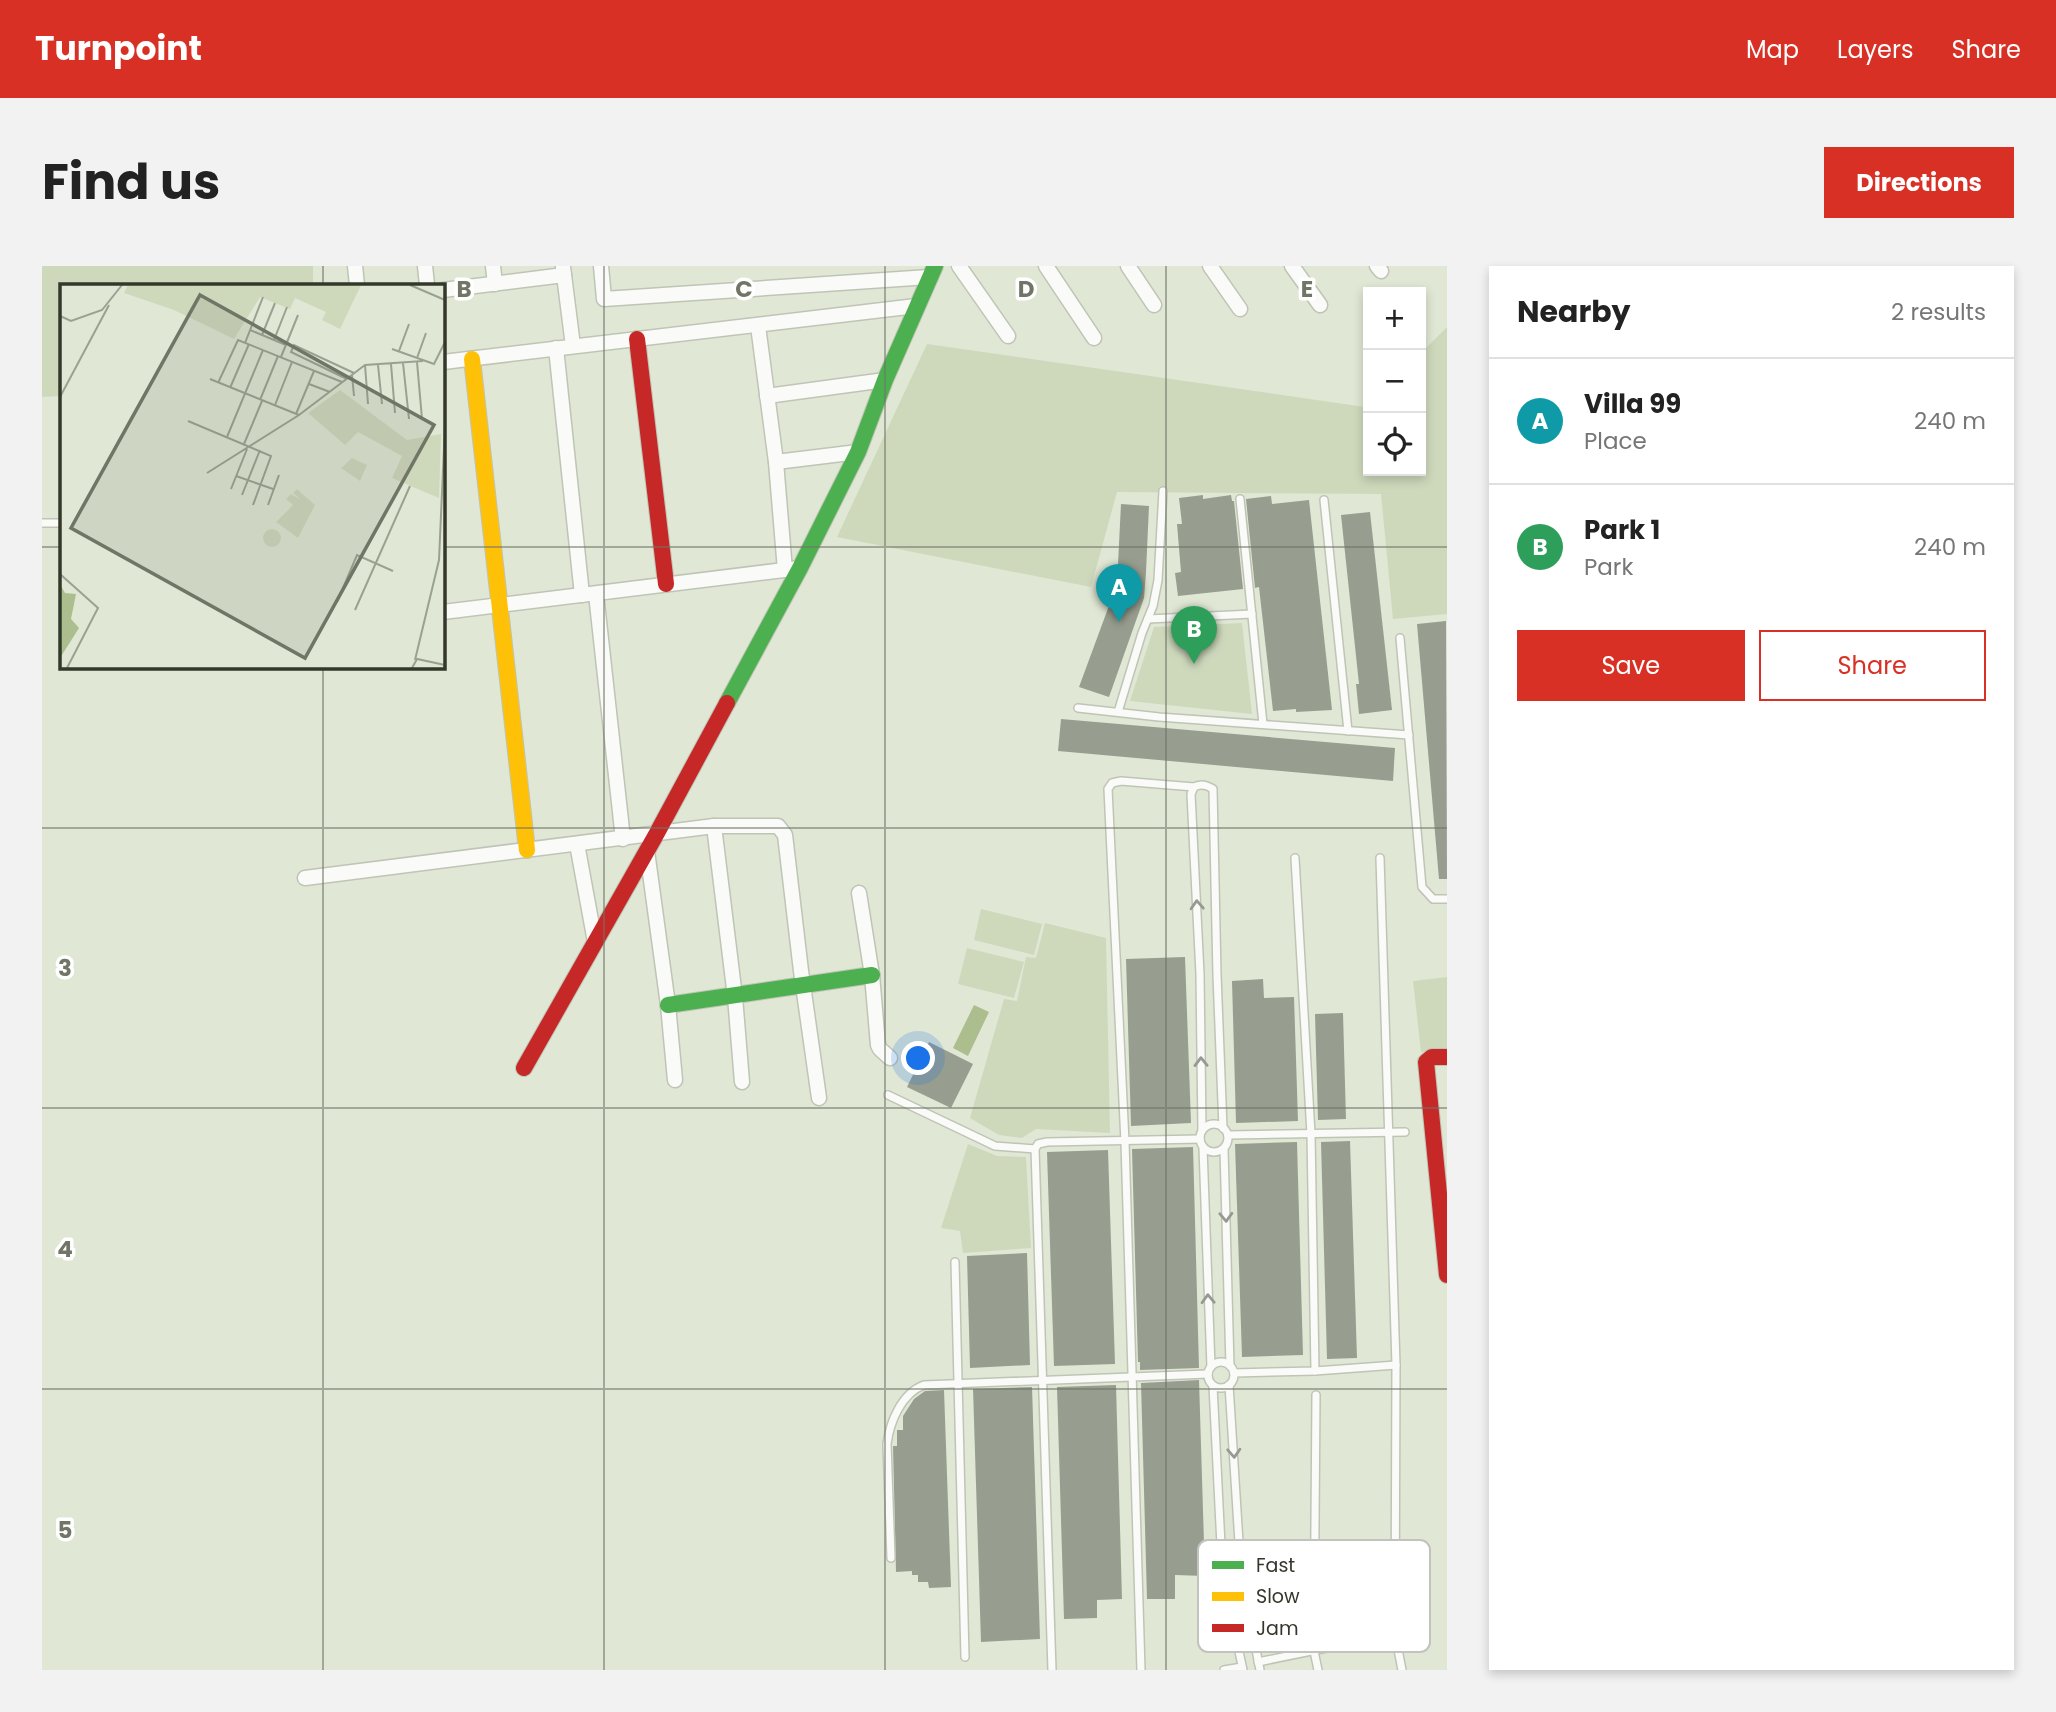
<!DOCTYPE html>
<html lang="en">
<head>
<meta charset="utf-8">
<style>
	:root { --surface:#fff; --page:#f2f2f2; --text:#222; --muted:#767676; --line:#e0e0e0; --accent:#d93025 }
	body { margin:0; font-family:Poppins,sans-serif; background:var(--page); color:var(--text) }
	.controls { position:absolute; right:21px; top:21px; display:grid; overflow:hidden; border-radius:0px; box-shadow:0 4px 10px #0003 }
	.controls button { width:63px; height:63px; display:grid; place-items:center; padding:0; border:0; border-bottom:2px solid var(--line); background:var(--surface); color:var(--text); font:35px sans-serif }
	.you { position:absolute; left:877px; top:793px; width:24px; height:24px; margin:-18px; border:5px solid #fff; border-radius:50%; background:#1a73e8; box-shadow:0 0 0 10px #1a73e833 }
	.badge { display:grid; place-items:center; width:46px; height:46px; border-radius:50%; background:var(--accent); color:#fff; font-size:23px; font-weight:700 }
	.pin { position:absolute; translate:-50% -58px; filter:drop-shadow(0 2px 4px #0008) }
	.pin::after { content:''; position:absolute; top:37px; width:24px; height:21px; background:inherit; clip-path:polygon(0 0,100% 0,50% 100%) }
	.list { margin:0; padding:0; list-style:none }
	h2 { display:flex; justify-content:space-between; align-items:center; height:91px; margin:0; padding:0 28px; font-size:30px }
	h2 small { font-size:23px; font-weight:400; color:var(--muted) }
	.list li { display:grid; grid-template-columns:46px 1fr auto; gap:21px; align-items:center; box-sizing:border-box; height:126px; padding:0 28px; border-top:2px solid var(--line) }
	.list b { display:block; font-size:26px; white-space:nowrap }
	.list p { margin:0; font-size:23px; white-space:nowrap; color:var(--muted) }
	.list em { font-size:23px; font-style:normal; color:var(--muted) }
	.actions { display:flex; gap:14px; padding:21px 28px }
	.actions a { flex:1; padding:16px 0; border:2px solid var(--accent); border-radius:0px; text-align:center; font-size:24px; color:var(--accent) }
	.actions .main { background:var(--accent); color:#fff }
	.icon { flex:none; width:38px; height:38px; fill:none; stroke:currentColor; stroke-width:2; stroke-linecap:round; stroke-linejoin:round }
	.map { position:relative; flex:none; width:1405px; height:1404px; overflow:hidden; border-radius:0px }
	header { display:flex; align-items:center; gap:42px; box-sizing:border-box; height:98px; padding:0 35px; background:var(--accent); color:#fff }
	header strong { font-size:33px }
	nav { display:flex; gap:38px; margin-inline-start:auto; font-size:24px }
	.intro { display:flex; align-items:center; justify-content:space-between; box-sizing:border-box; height:168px; padding:0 42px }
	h1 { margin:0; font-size:49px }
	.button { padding:18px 32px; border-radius:0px; background:var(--accent); color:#fff; font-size:24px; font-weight:700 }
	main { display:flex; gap:42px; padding:0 42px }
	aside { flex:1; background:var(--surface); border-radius:0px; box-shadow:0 4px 10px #0003 }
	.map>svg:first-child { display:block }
</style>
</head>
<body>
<header>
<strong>Turnpoint</strong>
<nav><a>Map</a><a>Layers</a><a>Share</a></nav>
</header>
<div class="intro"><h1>Find us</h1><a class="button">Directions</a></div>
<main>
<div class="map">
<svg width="1405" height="1404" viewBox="0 0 1405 1404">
	<rect width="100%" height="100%" fill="#e0e7d4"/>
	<!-- green -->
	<g fill="#ced9bc">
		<polygon points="0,0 271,0 271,19 19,19 19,130 0,131"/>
		<polygon points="1405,61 1405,348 1351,353 1339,228 1075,226 1049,321 795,271 885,78 1323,141 1326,138 1326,205 1379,205 1379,87"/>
		<polygon points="1200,357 1210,448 1088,435 1112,361"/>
		<polygon points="939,643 1000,658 992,689 932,674"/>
		<polygon points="1003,657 1064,672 1068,867 994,863 980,872 957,869 928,852 962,733 975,735 984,691 994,692"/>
		<polygon points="925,682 982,696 972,732 916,718"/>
		<polygon points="1405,711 1405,783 1379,786 1371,715"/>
		<polygon points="926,878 955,890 984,891 989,982 921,987 918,965 899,962"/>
	</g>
	<!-- water -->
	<polygon fill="#acbe8e" points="932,739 947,746 926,790 911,782"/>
	<!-- building -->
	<g fill="#989e8f">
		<polygon points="1161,229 1161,233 1189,229 1190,235 1192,235 1201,323 1136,330 1133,307 1139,306 1135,258 1140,258 1137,232"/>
		<polygon points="1229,230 1230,238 1267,234 1290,444 1254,446 1254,443 1231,445 1217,321 1213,322 1204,233"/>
		<polygon points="1079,238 1107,240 1104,306 1102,332 1067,431 1037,421 1075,318"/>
		<polygon points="1328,246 1350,444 1317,448 1314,418 1317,418 1299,249"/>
		<polygon points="1404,355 1405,613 1397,613 1375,358"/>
		<polygon points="1019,453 1353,482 1351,515 1016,485"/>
		<polygon points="1143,691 1149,857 1089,860 1084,693"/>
		<polygon points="1221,713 1222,732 1252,731 1256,855 1194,857 1190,715"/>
		<polygon points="1301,747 1304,853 1276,854 1273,748"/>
		<polygon points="887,776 931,798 909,842 865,821"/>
		<polygon points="1308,875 1315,1092 1285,1093 1279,876"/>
		<polygon points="1255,876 1261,1089 1200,1091 1193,878"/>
		<polygon points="1151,881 1157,1102 1098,1104 1098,1096 1096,1096 1090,883"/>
		<polygon points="1066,884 1073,1098 1012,1100 1005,886"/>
		<polygon points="985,987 988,1099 928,1102 925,990"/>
		<polygon points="1157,1114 1163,1310 1133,1309 1133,1333 1105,1333 1099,1117"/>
		<polygon points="1074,1119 1080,1333 1055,1334 1055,1352 1022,1353 1015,1121"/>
		<polygon points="990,1121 998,1373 939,1376 931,1123"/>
		<polygon points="902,1124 909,1321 887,1322 886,1316 876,1316 876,1309 870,1309 870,1305 854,1306 851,1180 855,1180 855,1164 861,1164 861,1150 872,1133 883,1125"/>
	</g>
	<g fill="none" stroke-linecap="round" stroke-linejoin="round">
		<defs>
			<g id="lane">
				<polyline points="1198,233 1221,458"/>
				<polyline points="1282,234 1306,465"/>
				<polyline points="0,257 19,257"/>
				<polyline points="1106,353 1210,348"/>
				<polyline points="1358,372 1380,621 1391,633 1405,633"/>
				<polyline points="1036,442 1117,451 1367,469"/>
				<polyline points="1076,446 1100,367 1111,340 1116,314 1121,225"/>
				<polyline points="1338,592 1354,1099 1353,1368 1360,1404"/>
				<polyline points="846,829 953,880 993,883"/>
				<circle cx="1172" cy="872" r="14"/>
				<path d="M1160 864 1158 708 1149 528 1152 521C1159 517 1165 519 1171 523L1175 709 1181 862"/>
				<polyline points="1186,869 1363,866"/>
				<polyline points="1161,882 1169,1101"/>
				<polyline points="1182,883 1188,1100"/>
				<polyline points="913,996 923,1391"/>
				<circle cx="1179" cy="1109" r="13"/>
				<polyline points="1273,1105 1354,1099"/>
				<polyline points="1192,1107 1273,1105 1269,868 1253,592"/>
				<polyline points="1187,1119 1199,1308 1218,1404"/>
				<polyline points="1171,1120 1180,1299 1185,1330 1201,1404"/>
				<polyline points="1274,1129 1272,1385 1276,1404"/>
				<path d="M849 1292 845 1178C848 1155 860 1127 882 1119L1166 1108"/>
				<polyline points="1216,1396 1353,1368"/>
				<polyline points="1010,1404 993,883 996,878 1005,876 1158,873"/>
				<polyline points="1099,1404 1083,876 1066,523 1070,517 1079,515 1152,521"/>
				<polyline points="1182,1404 1200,1401"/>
			</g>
			<g id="street">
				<polyline points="313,0 315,19"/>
				<polyline points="383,0 385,19"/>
				<polyline points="451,0 453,18"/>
				<polyline points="559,0 562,33 887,11"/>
				<polyline points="917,0 966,70"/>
				<polyline points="1004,0 1052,72"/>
				<polyline points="1086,0 1112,39"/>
				<polyline points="1168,0 1198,43"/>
				<polyline points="1250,0 1278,39"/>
				<polyline points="1335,0 1339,5"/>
				<polyline points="521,1 531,80"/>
				<polyline points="401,24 522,9"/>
				<polyline points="716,60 734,196 743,304"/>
				<polyline points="514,82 540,329"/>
				<polyline points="401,96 874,40"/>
				<polyline points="725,130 843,114"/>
				<polyline points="734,196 816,186"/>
				<polyline points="554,328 581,573"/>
				<polyline points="401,346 758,302"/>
				<polyline points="672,560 693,731 700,816"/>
				<polyline points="535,578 553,676"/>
				<polyline points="605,585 626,739 633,814"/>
				<polyline points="263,612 672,560 736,560 743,569 759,705 777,832"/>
				<polyline points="817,627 830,709 836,779 838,783 848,792"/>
			</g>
			<g id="fast">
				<polyline points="685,437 758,302 816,186 843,114 893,0"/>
				<polyline points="626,739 830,709"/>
			</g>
			<polyline id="slow" points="430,93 485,584"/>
			<g id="jam">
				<polyline points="595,73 624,318"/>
				<polyline points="1405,791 1390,791 1384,796 1405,1009"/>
				<polyline points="482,802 615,567 685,437"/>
			</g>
		</defs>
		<!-- lane casing -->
		<use href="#lane" stroke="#bfc5b6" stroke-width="10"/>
		<!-- street casing -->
		<use href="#street" stroke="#bfc5b6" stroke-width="17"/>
		<!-- fast casing -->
		<use href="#fast" stroke="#bfc5b6" stroke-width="18"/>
		<!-- slow casing -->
		<use href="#slow" stroke="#bfc5b6" stroke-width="18"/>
		<!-- jam casing -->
		<use href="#jam" stroke="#bfc5b6" stroke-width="18"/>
		<!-- lane -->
		<use href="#lane" stroke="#fafbf9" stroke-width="7"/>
		<!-- street -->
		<use href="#street" stroke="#fafbf9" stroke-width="14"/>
		<!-- fast -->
		<use href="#fast" stroke="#4caf50" stroke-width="16"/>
		<!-- slow -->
		<use href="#slow" stroke="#ffc107" stroke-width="16"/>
		<!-- jam -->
		<use href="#jam" stroke="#c62828" stroke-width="16"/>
	</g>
	<!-- one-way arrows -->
	<defs><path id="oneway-chevron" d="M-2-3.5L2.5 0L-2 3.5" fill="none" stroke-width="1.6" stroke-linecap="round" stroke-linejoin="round" transform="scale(1.75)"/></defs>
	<g stroke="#969a92">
		<use href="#oneway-chevron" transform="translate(1155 639) rotate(-93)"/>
		<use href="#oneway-chevron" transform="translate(1159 796) rotate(-91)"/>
		<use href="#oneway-chevron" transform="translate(1184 951) rotate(88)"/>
		<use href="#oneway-chevron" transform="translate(1166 1033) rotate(-92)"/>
		<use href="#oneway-chevron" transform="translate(1192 1187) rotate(87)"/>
	</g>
	<!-- grid -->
	<path fill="none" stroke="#707566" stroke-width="2" stroke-opacity="0.55" d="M281 0V19M562 0V1404M843 0V1404M1124 0V1404M0 281H19M401 281H1405M281 401V1404M0 562H1405M0 842H1405M0 1123H1405"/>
	<!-- overview -->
	<g transform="translate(18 18)">
		<rect width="385" height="385" fill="#e0e7d4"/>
		<path d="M68 1H301L280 45 262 36 266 28 235 14 230 25 200 13 174 55 114 26 64 9ZM280 106 347 156 381 150 379 214 332 194 342 172 298 148 285 161 248 129ZM292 174 307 181 300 197 281 184ZM237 205 255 221 238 254 216 238 233 221 226 215 231 210 241 216 233 209ZM203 254a9 9 0 1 1 18 0a9 9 0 1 1-18 0Z" fill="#ced9bc"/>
		<path d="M0 300 5 309 16 310 11 335 19 344 0 374Z" fill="#acbe8e"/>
		<path fill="none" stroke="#9ba190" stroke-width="2" d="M350 1 385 16M0 32 11 37 42 26 62 1M190 46 226 61M202 51 215 19M214 56 227 23M185 59 203 13M332 65 374 80 385 58M339 67 349 40M221 73 238 31M357 74 366 49M357 78 362 135M343 79 349 135M331 80 335 129M305 81 308 120M318 81 322 120M292 91 294 112M150 95 239 131M287 95 231 68 234 61 294 89M158 99 178 56 282 98M249 100 270 108M170 104 189 60M0 113 49 21M200 116 218 72M215 121 232 78M236 130 254 87M128 137 211 172 193 221M167 153 203 66M184 160 202 117M147 189 239 131 305 81 363 77M176 192 213 205M171 205 187 165M182 211 200 166M208 221 219 191M0 290 38 324 7 384M277 318 297 271 333 287M295 326 350 202M355 376 379 276 385 141M352 384 357 375 385 381"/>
		<path fill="#707566" fill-opacity="0.15" stroke="#707566" stroke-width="3.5" d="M140 11 374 141 245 374 11 244Z"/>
		<rect width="385" height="385" fill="none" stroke="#33382a" stroke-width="3.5"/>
	</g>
	<!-- legend -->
	<rect x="1156" y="1274" width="232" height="112" rx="10" fill="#fff" stroke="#c2c3bf" stroke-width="2"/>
	<rect x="1170" y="1295" width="32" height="8" fill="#4caf50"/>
	<rect x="1170" y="1326" width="32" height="9" fill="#ffc107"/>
	<rect x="1170" y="1358" width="32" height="8" fill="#c62828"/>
	<g font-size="19" fill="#33382a">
		<text x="1214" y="1306">Fast</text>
		<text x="1214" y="1337">Slow</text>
		<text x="1214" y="1369">Jam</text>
	</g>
	<g font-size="23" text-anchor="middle" font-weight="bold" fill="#707566" stroke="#fff" stroke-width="7" stroke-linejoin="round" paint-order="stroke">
		<text x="422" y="31">B</text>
		<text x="702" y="31">C</text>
		<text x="984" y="31">D</text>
		<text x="1265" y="31">E</text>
		<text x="23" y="710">3</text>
		<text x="23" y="991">4</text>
		<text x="23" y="1272">5</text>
	</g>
</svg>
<div class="controls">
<button>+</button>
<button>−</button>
<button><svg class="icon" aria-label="locate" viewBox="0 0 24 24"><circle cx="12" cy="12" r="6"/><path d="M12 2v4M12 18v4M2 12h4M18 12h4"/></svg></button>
</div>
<div class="you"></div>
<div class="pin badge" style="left:1077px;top:356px;background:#0f9aa8">A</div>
<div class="pin badge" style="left:1152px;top:398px;background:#2e9e5b">B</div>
</div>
<aside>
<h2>Nearby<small>2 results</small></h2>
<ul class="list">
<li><span class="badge" style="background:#0f9aa8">A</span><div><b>Villa 99</b><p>Place</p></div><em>240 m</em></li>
<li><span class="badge" style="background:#2e9e5b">B</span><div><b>Park 1</b><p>Park</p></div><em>240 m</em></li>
</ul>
<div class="actions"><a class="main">Save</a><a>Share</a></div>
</aside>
</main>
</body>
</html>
